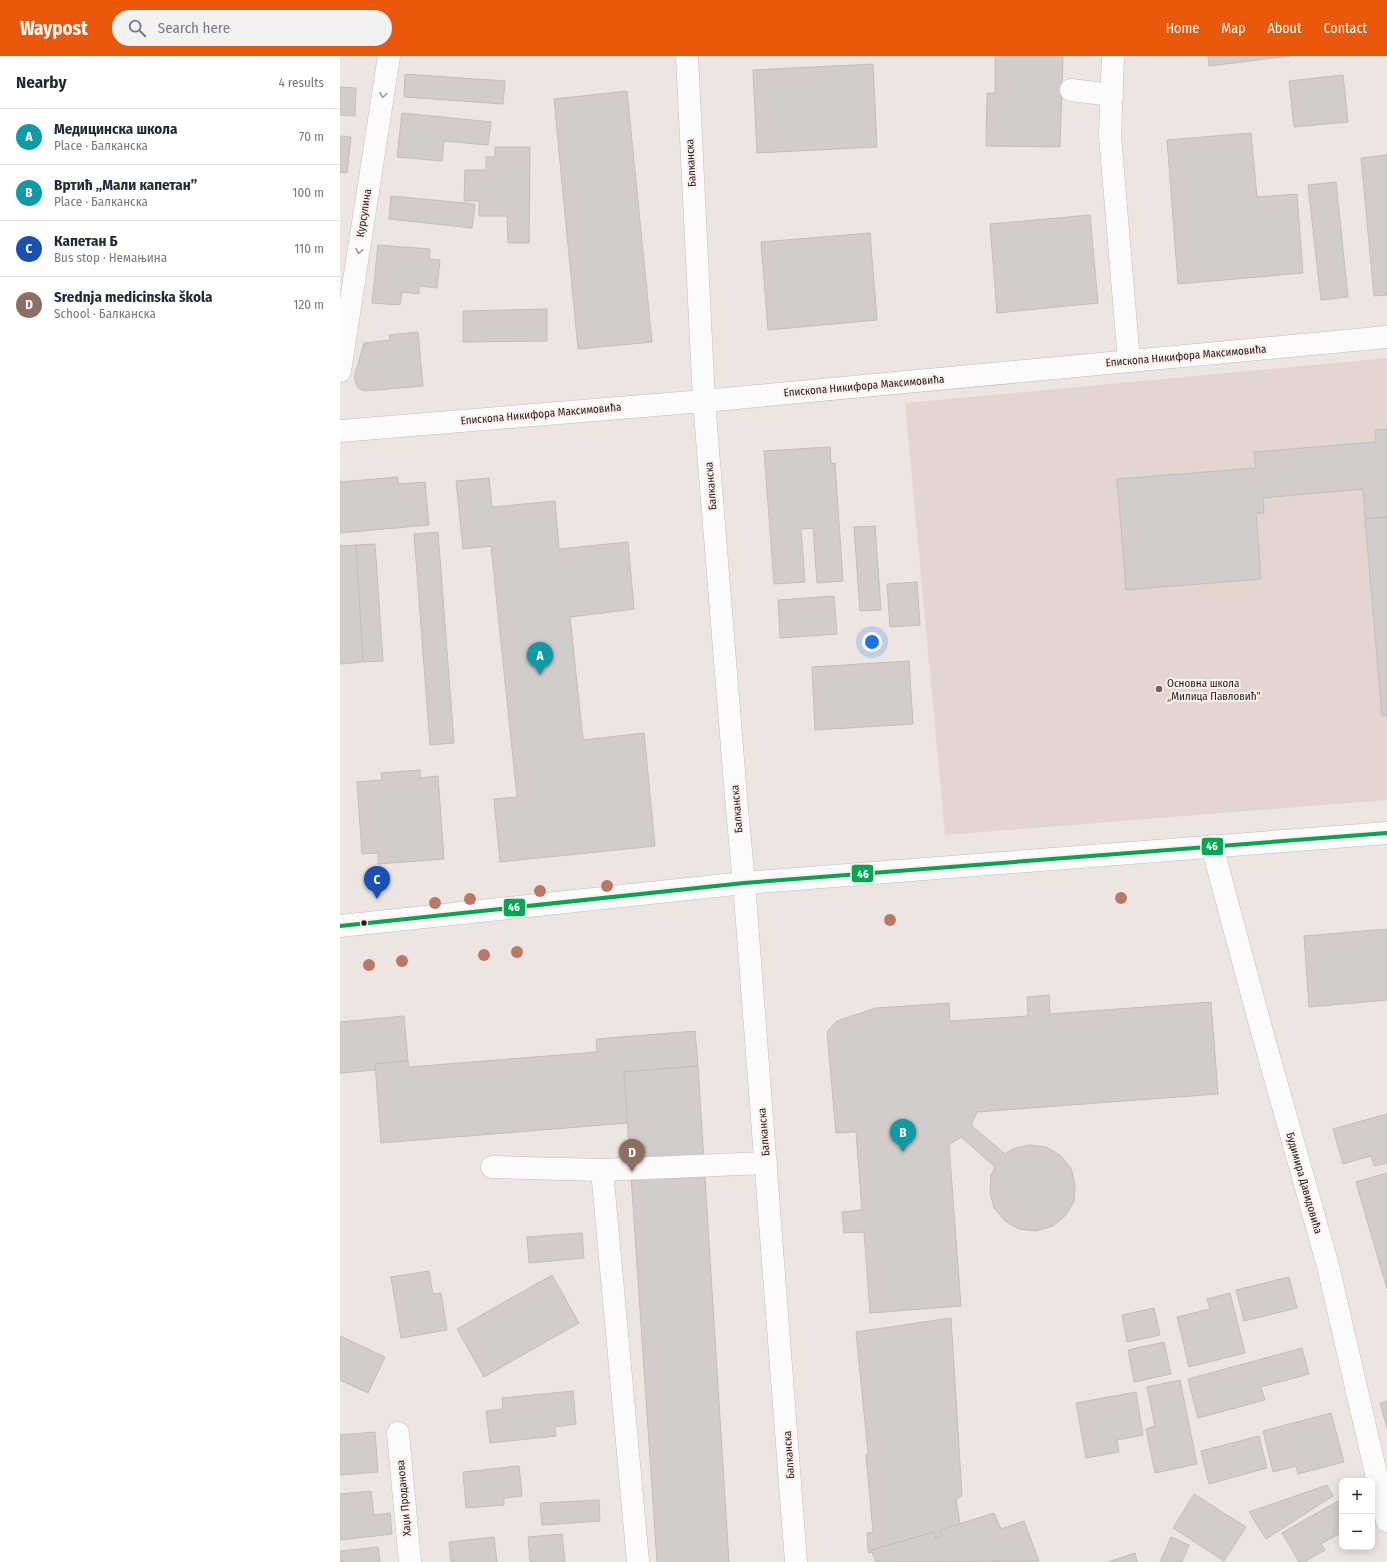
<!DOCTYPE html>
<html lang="en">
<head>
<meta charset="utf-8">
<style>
	:root { --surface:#fff; --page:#f2f2f3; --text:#1f2937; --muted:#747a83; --line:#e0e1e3; --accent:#ea580c }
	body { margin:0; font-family:"Fira Sans Condensed",sans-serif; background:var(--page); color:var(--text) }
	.controls { position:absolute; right:12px; bottom:12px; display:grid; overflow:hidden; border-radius:8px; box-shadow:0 2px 10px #0003 }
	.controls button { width:36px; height:36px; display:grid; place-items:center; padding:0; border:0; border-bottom:1px solid var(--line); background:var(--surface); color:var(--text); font:20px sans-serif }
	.you { position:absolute; left:532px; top:586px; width:14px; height:14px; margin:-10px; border:3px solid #fff; border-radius:50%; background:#1a73e8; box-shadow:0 0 0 6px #1a73e833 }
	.badge { display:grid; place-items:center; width:26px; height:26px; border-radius:50%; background:var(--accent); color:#fff; font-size:13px; font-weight:700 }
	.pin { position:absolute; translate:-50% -33px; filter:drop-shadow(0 1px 2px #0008) }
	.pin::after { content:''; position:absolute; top:21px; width:14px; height:12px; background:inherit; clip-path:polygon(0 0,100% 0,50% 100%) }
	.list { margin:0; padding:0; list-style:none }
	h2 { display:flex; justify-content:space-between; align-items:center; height:52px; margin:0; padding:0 16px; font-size:17px }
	h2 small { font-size:13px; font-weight:400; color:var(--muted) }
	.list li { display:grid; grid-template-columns:26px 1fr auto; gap:12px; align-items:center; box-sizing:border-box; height:56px; padding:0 16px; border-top:1px solid var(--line) }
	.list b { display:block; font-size:15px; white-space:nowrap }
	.list p { margin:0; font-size:13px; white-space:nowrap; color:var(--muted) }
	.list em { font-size:13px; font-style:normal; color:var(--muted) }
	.icon { flex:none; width:22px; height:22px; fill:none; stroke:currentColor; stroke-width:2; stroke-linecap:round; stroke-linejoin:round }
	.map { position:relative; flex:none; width:1047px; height:1506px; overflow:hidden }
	header { display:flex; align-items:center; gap:24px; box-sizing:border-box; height:56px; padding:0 20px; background:var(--accent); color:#fff }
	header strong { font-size:19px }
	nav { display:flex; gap:22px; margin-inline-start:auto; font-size:14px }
	.search { width:280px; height:36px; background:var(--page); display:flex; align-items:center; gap:10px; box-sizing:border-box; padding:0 14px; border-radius:22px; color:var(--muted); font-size:15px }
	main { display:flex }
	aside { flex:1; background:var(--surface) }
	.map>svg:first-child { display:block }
</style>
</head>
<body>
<header>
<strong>Waypost</strong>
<div class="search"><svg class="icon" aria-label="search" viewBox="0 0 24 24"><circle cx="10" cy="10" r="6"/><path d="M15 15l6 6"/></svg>Search here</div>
<nav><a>Home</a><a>Map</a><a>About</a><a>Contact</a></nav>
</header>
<main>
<aside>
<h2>Nearby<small>4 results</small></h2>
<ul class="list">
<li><span class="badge" style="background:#0f9aa8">A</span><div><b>Медицинска школа</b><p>Place · Балканска</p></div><em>70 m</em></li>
<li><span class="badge" style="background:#0f9aa8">B</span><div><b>Вртић „Мали капетан”</b><p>Place · Балканска</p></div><em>100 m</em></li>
<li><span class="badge" style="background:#1a4fb4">C</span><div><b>Капетан Б</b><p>Bus stop · Немањина</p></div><em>110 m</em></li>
<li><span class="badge" style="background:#8d6e63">D</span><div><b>Srednja medicinska škola</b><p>School · Балканска</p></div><em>120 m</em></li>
</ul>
</aside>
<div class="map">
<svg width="1047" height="1506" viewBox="0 0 1047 1506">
	<rect width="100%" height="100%" fill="#ede5e2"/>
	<!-- built -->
	<polygon fill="#e5d5d1" points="1047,302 1047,744 605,779 565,347"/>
	<!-- building -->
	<g fill="#d2ccca" stroke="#c3bdbc">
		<polygon points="655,0 723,0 720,91 646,90 647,37 655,37"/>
		<polygon points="868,0 950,0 869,10"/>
		<polygon points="533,8 537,91 417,97 413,14"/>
		<polygon points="65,18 165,25 163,48 64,41"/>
		<polygon points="1003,19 1008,66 954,71 949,25"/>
		<polygon points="0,31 16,32 15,60 0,59"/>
		<polygon points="287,35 312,286 238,293 214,43"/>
		<polygon points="62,57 151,66 148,89 104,85 102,105 57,101"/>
		<polygon points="911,77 917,141 957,138 963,217 838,228 827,84"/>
		<polygon points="0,80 11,81 7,117 0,116"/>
		<polygon points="155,91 190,91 189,187 168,187 167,160 139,160 139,145 124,145 125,114 146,114 146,101 155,101"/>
		<polygon points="1047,99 1047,239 1034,240 1021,102"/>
		<polygon points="996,126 1008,241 981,244 968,129"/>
		<polygon points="51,140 135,148 132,172 49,163"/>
		<polygon points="750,159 758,247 657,257 650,168"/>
		<polygon points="530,177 537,264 428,274 421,186"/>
		<polygon points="38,189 90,193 89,203 100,204 97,232 79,230 79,238 62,236 60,249 32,247"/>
		<polygon points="207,253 207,285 123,286 123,255"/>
		<polygon points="78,276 83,330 25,335 18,332 14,322 24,287 50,284 49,279"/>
		<polygon points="1047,373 1047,461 1025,463 1023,433 923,442 924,457 916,457 921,523 786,534 777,423 916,412 914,396 1036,386 1035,374"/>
		<polygon points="490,391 491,408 495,407 503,525 477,527 473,472 461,473 465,526 434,528 424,395"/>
		<polygon points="58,421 58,428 85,426 89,469 0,477 0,426"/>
		<polygon points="149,422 152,451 215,445 219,493 288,486 294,553 230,561 243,684 304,677 315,790 160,806 154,743 177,741 151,490 123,493 116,425"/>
		<polygon points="1047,461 1047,660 1042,660 1025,463"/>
		<polygon points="535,470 541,554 520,555 514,471"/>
		<polygon points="98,476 114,687 90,689 74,478"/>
		<polygon points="35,488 43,605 23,606 16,489"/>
		<polygon points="16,489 23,606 0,608 0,490"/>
		<polygon points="577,526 580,569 550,571 547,528"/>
		<polygon points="494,540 497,578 440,582 438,544"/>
		<polygon points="569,605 573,668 475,674 472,611"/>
		<polygon points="80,714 80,722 98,720 104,803 38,808 38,797 22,798 17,726 42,724 41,717"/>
		<polygon points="1047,873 1047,944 969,951 964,880"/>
		<polygon points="709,939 710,958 871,946 878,1038 637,1056 631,1069 665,1098 673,1093 689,1089 706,1091 720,1099 731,1112 735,1129 734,1145 726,1159 713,1170 696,1175 679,1173 665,1165 654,1152 650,1136 651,1119 655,1111 621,1081 609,1089 621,1250 530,1257 524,1176 504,1177 502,1156 522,1154 516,1076 496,1077 487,976 497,965 536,952 609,947 610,965 688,960 687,941"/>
		<polygon points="64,960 68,1005 35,1008 36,1014 0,1017 0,966"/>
		<polygon points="355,975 358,1010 284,1016 288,1067 41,1087 35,1008 68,1005 69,1011 257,996 256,983"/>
		<polygon points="358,1010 389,1506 317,1506 284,1016"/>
		<polygon points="1047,1058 1047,1107 1034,1110 1031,1100 1003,1108 993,1073"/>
		<polygon points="1047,1117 1047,1233 1016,1126"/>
		<polygon points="242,1177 244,1202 189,1207 187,1181"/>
		<polygon points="89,1215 93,1238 101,1237 107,1274 61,1282 51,1221"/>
		<polygon points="212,1219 239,1267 144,1321 117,1273"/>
		<polygon points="949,1221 957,1252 904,1265 896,1234"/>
		<polygon points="890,1237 905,1297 849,1311 837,1261 870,1253 867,1243"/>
		<polygon points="814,1252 820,1279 787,1286 782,1259"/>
		<polygon points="611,1262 622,1440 616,1443 620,1468 600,1474 602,1480 595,1482 594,1476 528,1495 527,1477 533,1476 526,1400 528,1396 516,1276"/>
		<polygon points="0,1280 45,1301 28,1337 0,1324"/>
		<polygon points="824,1286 831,1318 794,1326 788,1294"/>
		<polygon points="962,1292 969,1318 921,1331 925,1344 858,1362 848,1323"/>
		<polygon points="840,1324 857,1408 815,1417 806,1373 815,1370 807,1331"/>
		<polygon points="233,1335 236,1368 215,1371 216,1380 150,1387 146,1355 163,1353 162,1342"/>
		<polygon points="796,1336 803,1379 777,1384 779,1396 746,1402 736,1347"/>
		<polygon points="1047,1345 1047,1372 1040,1347"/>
		<polygon points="991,1357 1004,1406 958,1418 956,1410 933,1416 923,1375"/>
		<polygon points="35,1376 38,1416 0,1419 0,1379"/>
		<polygon points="919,1380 927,1412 869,1428 861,1395"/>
		<polygon points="179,1410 182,1440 164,1442 164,1449 126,1452 123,1416"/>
		<polygon points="987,1429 993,1440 926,1483 909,1456"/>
		<polygon points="31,1435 34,1459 50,1457 52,1478 0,1484 0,1438"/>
		<polygon points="854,1438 906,1471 884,1505 833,1472"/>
		<polygon points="259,1444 260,1465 202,1469 200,1447"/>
		<polygon points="998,1445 1002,1453 1002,1476 981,1488 985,1494 964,1506 959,1506 942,1477"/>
		<polygon points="654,1457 661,1473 684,1465 699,1505 536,1506 532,1496 529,1497 528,1495 594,1476 595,1482 602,1480 600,1474"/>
		<polygon points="222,1478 225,1506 190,1506 188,1481"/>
		<polygon points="154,1481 157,1506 111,1506 109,1486"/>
		<polygon points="831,1481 849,1489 842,1506 820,1506"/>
		<polygon points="38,1491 40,1506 0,1506 0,1495"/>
		<polygon points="795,1497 797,1506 768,1506"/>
	</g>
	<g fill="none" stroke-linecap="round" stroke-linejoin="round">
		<defs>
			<g id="minor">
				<polyline points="347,0 364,345 397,753 404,827 456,1506"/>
				<polyline points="773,0 770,80 789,305"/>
				<polyline points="731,34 772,39"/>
				<polyline points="0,315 49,0"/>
				<polyline points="0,375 364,345 1047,281"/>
				<polyline points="872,790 921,972 988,1210 1047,1465"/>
				<polyline points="0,870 404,827 1047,777"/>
				<polyline points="152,1111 262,1114 298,1506"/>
				<polyline points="262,1114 426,1107"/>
				<polyline points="58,1377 70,1506"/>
			</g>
		</defs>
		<!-- minor casing -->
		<use href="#minor" stroke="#c3bdbc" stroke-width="23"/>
		<!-- minor -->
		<use href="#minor" stroke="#fcfbfb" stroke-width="22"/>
		<defs>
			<polyline id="bus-1" points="0,870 404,827 1047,777"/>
		</defs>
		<!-- bus-1 casing -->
		<use href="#bus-1" stroke="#feefeb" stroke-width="7"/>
		<!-- bus-1 -->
		<use href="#bus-1" stroke="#00a651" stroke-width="4"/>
	</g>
	<!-- trees -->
	<g fill="#bc7867">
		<circle cx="267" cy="830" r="6"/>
		<circle cx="200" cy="835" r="6"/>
		<circle cx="781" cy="842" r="6"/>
		<circle cx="130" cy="843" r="6"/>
		<circle cx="95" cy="847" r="6"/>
		<circle cx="550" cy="864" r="6"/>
		<circle cx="177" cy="896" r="6"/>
		<circle cx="144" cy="899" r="6"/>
		<circle cx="62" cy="905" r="6"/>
		<circle cx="29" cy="909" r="6"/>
	</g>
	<!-- one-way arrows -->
	<defs><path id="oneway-chevron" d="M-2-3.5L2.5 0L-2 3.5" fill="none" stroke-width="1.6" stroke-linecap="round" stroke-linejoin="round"/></defs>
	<g stroke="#9c9998">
		<use href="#oneway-chevron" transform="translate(43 39) rotate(99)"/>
		<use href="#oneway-chevron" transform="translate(19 195) rotate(99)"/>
	</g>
	<!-- markers -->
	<circle fill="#6c6663" stroke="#feefeb" stroke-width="1.5" cx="819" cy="633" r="4"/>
	<circle fill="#26211f" stroke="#feefeb" stroke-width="1.5" cx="24" cy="867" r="3.5"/>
	<g text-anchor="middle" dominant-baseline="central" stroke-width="4" stroke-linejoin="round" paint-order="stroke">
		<!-- street labels -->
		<g font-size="11" fill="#26211f" stroke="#feefeb">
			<text transform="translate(351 107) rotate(-93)">Балканска</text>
			<text transform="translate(24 157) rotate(-81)">Курсулина</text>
			<text transform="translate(846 300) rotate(-5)">Епископа Никифора Максимовића</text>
			<text transform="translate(524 330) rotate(-5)">Епископа Никифора Максимовића</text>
			<text transform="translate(201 358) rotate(-5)">Епископа Никифора Максимовића</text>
			<text transform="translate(371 430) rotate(-95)">Балканска</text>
			<text transform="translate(397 753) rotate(-95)">Балканска</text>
			<text transform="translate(424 1076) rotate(-95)">Балканска</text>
			<text transform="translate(964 1127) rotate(74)">Будимира Давидовића</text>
			<text transform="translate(449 1399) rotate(-94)">Балканска</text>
			<text transform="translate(64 1442) rotate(-95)">Хаџи Проданова</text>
		</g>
		<!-- poi labels -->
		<g font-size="11" fill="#26211f" stroke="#feefeb" text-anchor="start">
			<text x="827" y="627">Основна школа<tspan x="827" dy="13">„Милица Павловић”</tspan></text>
		</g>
	</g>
	<g stroke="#feefeb" stroke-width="1.5">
		<rect x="861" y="781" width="23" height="19" rx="4" fill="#00a651"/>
		<rect x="511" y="808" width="23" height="19" rx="4" fill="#00a651"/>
		<rect x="163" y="842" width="23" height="19" rx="4" fill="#00a651"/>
	</g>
	<g font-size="11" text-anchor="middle" font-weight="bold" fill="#fff">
		<text x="872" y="794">46</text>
		<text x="523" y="822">46</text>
		<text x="174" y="855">46</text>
	</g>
</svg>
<div class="controls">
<button>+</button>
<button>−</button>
</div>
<div class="you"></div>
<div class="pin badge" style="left:200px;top:619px;background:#0f9aa8">A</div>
<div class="pin badge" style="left:563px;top:1096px;background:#0f9aa8">B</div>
<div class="pin badge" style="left:37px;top:843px;background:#1a4fb4">C</div>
<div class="pin badge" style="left:292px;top:1116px;background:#8d6e63">D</div>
</div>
</main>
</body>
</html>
